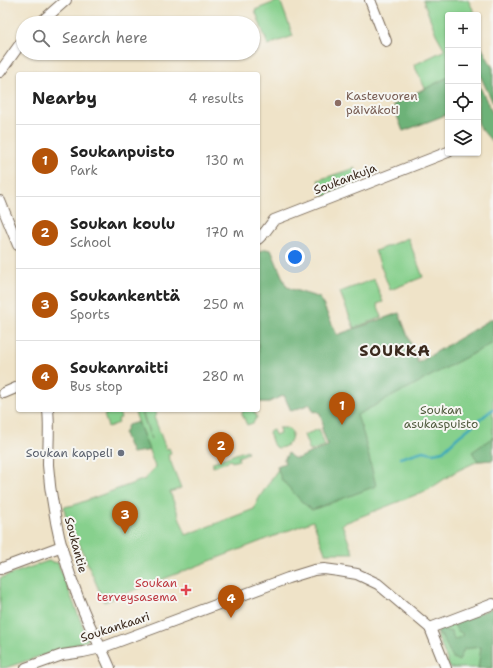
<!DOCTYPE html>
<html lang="en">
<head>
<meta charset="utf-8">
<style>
	:root { --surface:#fff; --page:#f6f6f6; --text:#222; --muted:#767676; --line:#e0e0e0; --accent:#b45309 }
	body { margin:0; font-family:"Shantell Sans",sans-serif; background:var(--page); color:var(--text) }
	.controls { position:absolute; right:12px; top:12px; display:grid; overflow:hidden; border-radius:4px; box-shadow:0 1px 3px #0004 }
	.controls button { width:36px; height:36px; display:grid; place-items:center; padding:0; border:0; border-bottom:1px solid var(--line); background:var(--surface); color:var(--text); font:20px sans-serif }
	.you { position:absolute; left:295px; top:257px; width:14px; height:14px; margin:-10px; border:3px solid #fff; border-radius:50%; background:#1a73e8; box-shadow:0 0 0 6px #1a73e833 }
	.badge { display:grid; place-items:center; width:26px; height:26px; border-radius:50%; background:var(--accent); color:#fff; font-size:13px; font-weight:700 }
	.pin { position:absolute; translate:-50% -33px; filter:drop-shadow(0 1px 2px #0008) }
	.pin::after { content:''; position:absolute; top:21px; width:14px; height:12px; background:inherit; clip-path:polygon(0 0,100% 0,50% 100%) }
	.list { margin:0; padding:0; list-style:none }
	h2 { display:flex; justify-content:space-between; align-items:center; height:52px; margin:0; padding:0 16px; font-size:17px }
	h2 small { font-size:13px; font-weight:400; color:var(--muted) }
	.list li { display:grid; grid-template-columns:26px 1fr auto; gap:12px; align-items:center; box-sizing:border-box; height:72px; padding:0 16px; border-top:1px solid var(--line) }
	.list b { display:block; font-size:15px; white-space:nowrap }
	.list p { margin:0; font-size:13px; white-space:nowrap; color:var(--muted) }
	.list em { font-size:13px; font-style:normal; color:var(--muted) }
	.icon { flex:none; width:22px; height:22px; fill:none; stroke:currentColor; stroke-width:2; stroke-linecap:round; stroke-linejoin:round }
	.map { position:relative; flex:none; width:493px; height:668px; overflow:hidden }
	.search { position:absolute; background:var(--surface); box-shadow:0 1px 3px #0004; left:16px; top:16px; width:244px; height:44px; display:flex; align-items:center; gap:10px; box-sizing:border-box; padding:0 14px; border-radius:22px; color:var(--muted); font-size:15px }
	.panel { position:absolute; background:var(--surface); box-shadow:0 1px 3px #0004; left:16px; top:72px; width:244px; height:340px; border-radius:4px }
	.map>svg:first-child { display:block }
</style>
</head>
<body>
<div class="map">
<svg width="493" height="668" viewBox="0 0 493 668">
	<rect width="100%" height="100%" fill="#f6f6f2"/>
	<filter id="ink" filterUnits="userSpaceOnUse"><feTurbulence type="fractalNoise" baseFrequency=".025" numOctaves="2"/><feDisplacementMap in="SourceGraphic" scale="8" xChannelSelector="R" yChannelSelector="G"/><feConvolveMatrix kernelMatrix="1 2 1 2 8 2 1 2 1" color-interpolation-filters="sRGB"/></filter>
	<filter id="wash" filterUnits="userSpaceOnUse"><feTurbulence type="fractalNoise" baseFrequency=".012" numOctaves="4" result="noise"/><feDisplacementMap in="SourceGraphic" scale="16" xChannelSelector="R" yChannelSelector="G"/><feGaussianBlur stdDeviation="0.9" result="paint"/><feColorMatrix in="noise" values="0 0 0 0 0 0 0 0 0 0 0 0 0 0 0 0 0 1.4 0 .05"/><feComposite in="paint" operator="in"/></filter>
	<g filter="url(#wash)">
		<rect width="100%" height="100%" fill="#efe3c8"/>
		<!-- green -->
		<g fill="#87d08d" stroke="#617d56">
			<polygon points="280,0 293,36 268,45 255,10"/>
			<polygon points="423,0 468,0 476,15 448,15 448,114 403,131 393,105 425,88 414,65 445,50 436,34"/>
			<polygon points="355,168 361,183 324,197 318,180"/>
			<polygon points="408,238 423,277 390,290 375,251"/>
			<path d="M265 249 271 250 286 286 291 289 320 298 337 335 399 313 418 363 493 318V460L478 461 455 472 428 490 342 524 353 553H325L313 521 104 602 75 534 67 525 64 507 74 505 145 479 155 467 134 410H141L151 439 142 410H151L152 411 154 410 156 415 154 417 166 449 169 448 171 453 168 455 181 488 170 492 186 535 254 509 259 498 278 469 277 466 285 463 284 460 288 453C295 463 301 457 310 453 316 451 322 449 328 446L322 429 323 423 320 413 316 411 314 412 310 404 291 411 284 395 269 402H258V252Z"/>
			<polygon points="374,279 383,302 377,304 382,317 354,328 340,292"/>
			<polygon points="116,410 118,410 121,418 118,419 119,423 108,427 104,415"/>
			<polygon points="243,410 253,410 255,413 257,417 253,423 247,425 242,414"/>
			<path d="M279 428C284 428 290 427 292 433 292 437 291 440 289 443 286 447 278 450 274 446 272 443 271 437 269 433L270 430H273L275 435 280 433Z"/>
			<polygon points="319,429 325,446 310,451 304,435"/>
			<polygon points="247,450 248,453 238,457 239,460 232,462 231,460 213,467 213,462"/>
			<polygon points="48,561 58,563 88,640 5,668 0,668 0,578"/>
			<polygon points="493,608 493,668 450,668 437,634 439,629"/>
		</g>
		<!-- forest -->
		<g fill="#6db278" stroke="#546e4b">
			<polygon points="478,41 493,68 493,103 478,71"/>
			<polygon points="448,77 448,114 403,131 393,105"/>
			<polygon points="478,83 493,114 493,143 478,125"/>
			<path d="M265 249 271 250 286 286 291 289 320 298 337 335 399 313 418 363 493 318V343L357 415 364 436 376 486 312 510 302 502 281 479 277 466 285 463 284 460 288 453C295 463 301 457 310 453 316 451 322 449 328 446L322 429 323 423 320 413 316 411 314 412 310 404 291 411 284 395 269 402H258V252Z"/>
			<polygon points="138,422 149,450 146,451 132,453 124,434 128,425"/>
			<polygon points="493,437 493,460 478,461 472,452"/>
			<polygon points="493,608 493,668 478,668 481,647 464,649 459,661 453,658 441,635 437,634 439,629 452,632 454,640 464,635 457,630 453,623"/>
		</g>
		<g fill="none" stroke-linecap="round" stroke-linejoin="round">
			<!-- stream -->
			<polyline stroke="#3ba9ba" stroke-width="2.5" points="400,458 423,451 433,453 443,451 458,437 493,409"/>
		</g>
	</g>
	<g filter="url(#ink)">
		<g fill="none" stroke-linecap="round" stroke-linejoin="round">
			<defs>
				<g id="minor">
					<polyline points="370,0 386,41"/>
					<polyline points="40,23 66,0"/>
					<polyline points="0,72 23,40"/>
					<polyline points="0,201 18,245"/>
					<polyline points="258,239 265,232 274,220 448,152"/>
					<polyline points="4,393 18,387"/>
					<path d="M48 410C50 428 48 446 48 465 49 480 51 495 54 510 60 550 74 590 90 626 97 640 104 654 110 668"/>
					<polyline points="0,569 62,546"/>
					<polyline points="430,628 493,604"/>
					<polyline points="26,668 62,655 83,652 101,648 288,578 314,570 324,569 339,571 357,574 378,584 430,628 446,668"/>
				</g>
			</defs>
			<!-- minor casing -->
			<use href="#minor" stroke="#7a6b5a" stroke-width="12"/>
			<!-- minor -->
			<use href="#minor" stroke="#fff" stroke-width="10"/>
		</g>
	</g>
	<!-- markers -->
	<circle fill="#8d6e63" stroke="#f6f6f2" stroke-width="1.5" cx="338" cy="103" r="4"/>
	<circle fill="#6b7280" stroke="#f6f6f2" stroke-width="1.5" cx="121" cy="453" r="4"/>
	<path fill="#e0444e" stroke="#f6f6f2" stroke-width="1.5" d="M184 584h4v4h4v4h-4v4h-4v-4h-4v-4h4z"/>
	<g text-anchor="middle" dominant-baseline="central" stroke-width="4" stroke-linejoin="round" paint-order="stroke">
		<!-- education labels -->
		<g font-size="12" fill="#785e54" stroke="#f6f6f2" text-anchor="start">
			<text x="346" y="96">Kastevuoren<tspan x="346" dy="14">päiväkoti</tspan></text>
		</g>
		<!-- street labels -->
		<g font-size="12" fill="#3b2a1e" stroke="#f6f6f2">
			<text transform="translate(345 179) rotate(-21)">Soukankuja</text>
			<text transform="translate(76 545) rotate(75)">Soukantie</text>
			<text transform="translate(115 627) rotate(-18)">Soukankaari</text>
		</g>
		<!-- park labels -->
		<g font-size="12" fill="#525c3f" stroke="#f6f6f2">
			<text x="441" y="410">Soukan<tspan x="441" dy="14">asukaspuisto</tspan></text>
		</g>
		<!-- worship labels -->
		<g font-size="12" fill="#5b616d" stroke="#f6f6f2" text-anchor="end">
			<text x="113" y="453">Soukan kappeli</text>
		</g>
		<!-- health labels -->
		<g font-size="12" fill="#be3a42" stroke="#f6f6f2" text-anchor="end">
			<text x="177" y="583">Soukan<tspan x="177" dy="14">terveysasema</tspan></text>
		</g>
		<!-- district labels -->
		<g font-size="16" font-weight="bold" letter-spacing="1" fill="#3b2a1e" stroke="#f6f6f2">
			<text x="395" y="350">SOUKKA</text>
		</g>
	</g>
</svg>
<div class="controls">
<button>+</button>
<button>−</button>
<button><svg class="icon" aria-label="locate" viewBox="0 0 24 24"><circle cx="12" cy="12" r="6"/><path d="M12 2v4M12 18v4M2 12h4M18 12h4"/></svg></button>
<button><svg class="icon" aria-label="layers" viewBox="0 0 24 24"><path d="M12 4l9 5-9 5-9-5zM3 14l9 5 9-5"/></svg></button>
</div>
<div class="you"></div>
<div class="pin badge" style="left:342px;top:425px">1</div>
<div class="pin badge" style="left:221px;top:465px">2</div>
<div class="pin badge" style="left:125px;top:534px">3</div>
<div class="pin badge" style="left:231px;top:618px">4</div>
<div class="search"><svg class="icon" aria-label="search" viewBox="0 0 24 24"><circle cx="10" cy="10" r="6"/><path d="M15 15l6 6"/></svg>Search here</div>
<section class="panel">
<h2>Nearby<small>4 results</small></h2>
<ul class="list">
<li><span class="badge">1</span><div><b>Soukanpuisto</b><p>Park</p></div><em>130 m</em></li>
<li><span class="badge">2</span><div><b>Soukan koulu</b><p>School</p></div><em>170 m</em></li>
<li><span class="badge">3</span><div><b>Soukankenttä</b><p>Sports</p></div><em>250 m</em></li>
<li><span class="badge">4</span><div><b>Soukanraitti</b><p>Bus stop</p></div><em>280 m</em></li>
</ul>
</section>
</div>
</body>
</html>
